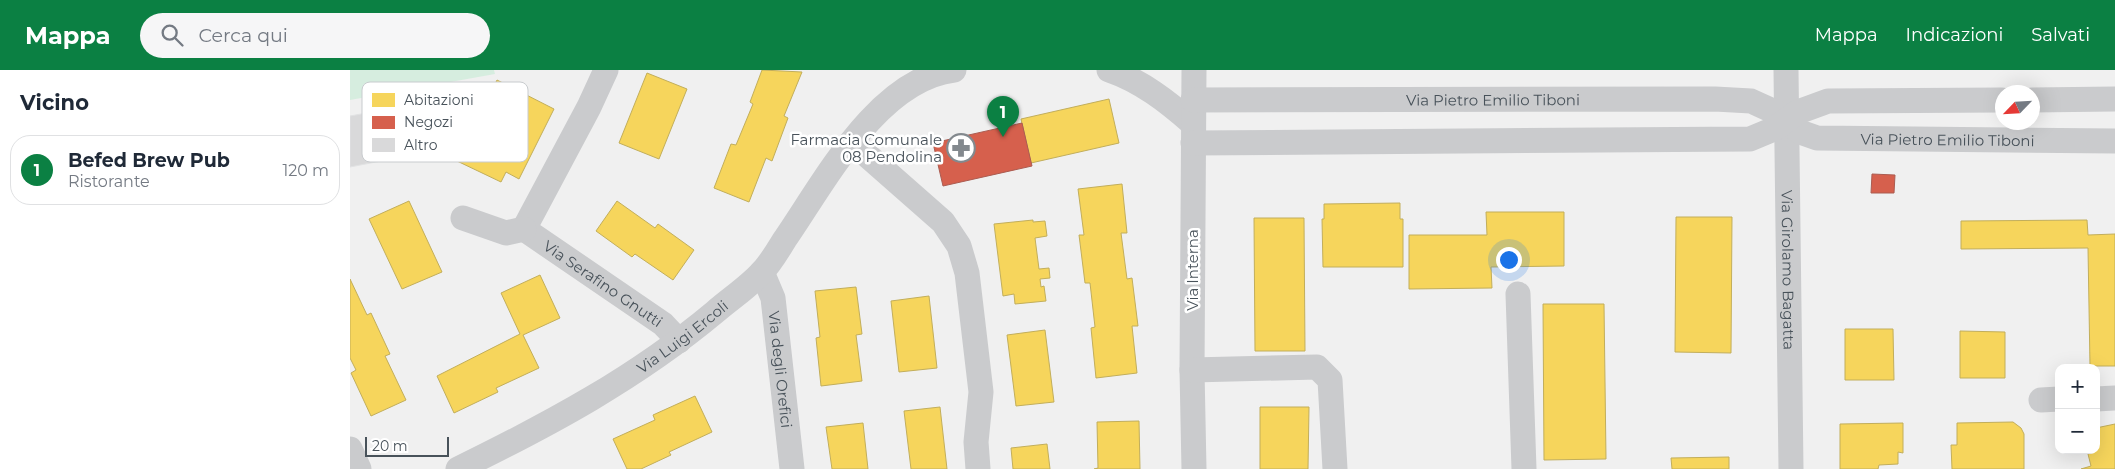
<!DOCTYPE html>
<html lang="it">
<head>
<meta charset="utf-8">
<style>
	:root { --surface:#fff; --page:#f6f6f7; --text:#1f2937; --muted:#747a83; --line:#e0e1e3; --accent:#0b8043 }
	body { margin:0; font-family:Montserrat,sans-serif; background:var(--page); color:var(--text) }
	.controls { position:absolute; right:15px; bottom:15px; display:grid; overflow:hidden; border-radius:10px; box-shadow:0 5px 20px #0002 }
	.controls button { width:45px; height:45px; display:grid; place-items:center; padding:0; border:0; border-bottom:1px solid var(--line); background:var(--surface); color:var(--text); font:25px sans-serif }
	.compass { position:absolute; left:1645px; top:15px; width:45px; height:45px; border-radius:50%; background:var(--surface); box-shadow:0 5px 20px #0002; rotate:245deg }
	.scale { position:absolute; left:15px; bottom:12px; width:84px; box-sizing:border-box; padding-left:5px; border:2px solid #48525a; border-top:0; font-size:14px; line-height:18px; white-space:nowrap; color:#48525a; -webkit-text-stroke:4px #fff; paint-order:stroke }
	.you { position:absolute; left:1158px; top:189px; width:18px; height:18px; margin:-12px; border:4px solid #fff; border-radius:50%; background:#1a73e8; box-shadow:0 0 0 8px #1a73e833 }
	.badge { display:grid; place-items:center; width:32px; height:32px; border-radius:50%; background:var(--accent); color:#fff; font-size:16px; font-weight:700 }
	.pin { position:absolute; translate:-50% -41px; filter:drop-shadow(0 1px 2px #0008) }
	.pin::after { content:''; position:absolute; top:26px; width:18px; height:15px; background:inherit; clip-path:polygon(0 0,100% 0,50% 100%) }
	.list { margin:0; padding:0; list-style:none }
	h2 { display:flex; justify-content:space-between; align-items:center; height:65px; margin:0; padding:0 20px; font-size:21px }
	h2 small { font-size:16px; font-weight:400; color:var(--muted) }
	.list li { display:grid; grid-template-columns:32px 1fr auto; gap:15px; align-items:center; box-sizing:border-box; height:70px; margin:0 10px 10px; padding:0 10px; border:1px solid var(--line); border-radius:20px }
	.list b { display:block; font-size:19px; white-space:nowrap }
	.list p { margin:0; font-size:16px; white-space:nowrap; color:var(--muted) }
	.list em { font-size:16px; font-style:normal; color:var(--muted) }
	.icon { flex:none; width:28px; height:28px; fill:none; stroke:currentColor; stroke-width:2; stroke-linecap:round; stroke-linejoin:round }
	.map { position:relative; flex:none; width:1765px; height:399px; overflow:hidden }
	header { display:flex; align-items:center; gap:30px; box-sizing:border-box; height:70px; padding:0 25px; background:var(--accent); color:#fff }
	header strong { font-size:24px }
	nav { display:flex; gap:28px; margin-inline-start:auto; font-size:18px }
	.search { width:350px; height:45px; background:var(--page); display:flex; align-items:center; gap:12px; box-sizing:border-box; padding:0 18px; border-radius:28px; color:var(--muted); font-size:19px }
	main { display:flex }
	aside { flex:1; background:var(--surface) }
	.map>svg:first-child { display:block }
</style>
</head>
<body>
<header>
<strong>Mappa</strong>
<div class="search"><svg class="icon" aria-label="search" viewBox="0 0 24 24"><circle cx="10" cy="10" r="6"/><path d="M15 15l6 6"/></svg>Cerca qui</div>
<nav><a>Mappa</a><a>Indicazioni</a><a>Salvati</a></nav>
</header>
<main>
<aside>
<h2>Vicino<small></small></h2>
<ul class="list">
<li><span class="badge">1</span><div><b>Befed Brew Pub</b><p>Ristorante</p></div><em>120 m</em></li>
</ul>
</aside>
<div class="map">
<svg width="1765" height="399" viewBox="0 0 1765 399">
	<rect width="100%" height="100%" fill="#f0f0f0"/>
	<!-- green -->
	<polygon fill="#d6eddf" points="0,0 144,0 145,4 0,30"/>
	<!-- homes -->
	<g fill="#f6d55c" stroke="#c2ae5b">
		<polygon points="412,0 452,2 434,46 438,48 422,91 416,88 399,132 364,118 381,74 386,75 403,34 400,32"/>
		<polygon points="297,3 337,19 309,89 269,73"/>
		<polygon points="147,10 204,39 169,109 156,102 151,112 107,91"/>
		<polygon points="759,29 769,73 681,93 671,49"/>
		<polygon points="772,114 777,163 771,163 777,209 782,208 788,256 782,256 787,303 746,308 741,258 745,257 740,213 735,213 729,165 734,165 728,119"/>
		<polygon points="59,131 92,202 52,219 19,149"/>
		<polygon points="267,131 305,158 308,154 344,180 323,210 285,184 282,187 246,161"/>
		<polygon points="1050,133 1050,149 1053,149 1053,197 973,197 972,149 974,149 974,134"/>
		<polygon points="1136,142 1214,142 1214,196 1141,197 1142,218 1059,219 1059,165 1137,165"/>
		<polygon points="1326,147 1382,147 1381,283 1325,282"/>
		<polygon points="904,148 954,148 955,281 905,281"/>
		<polygon points="683,150 683,152 695,151 697,166 685,168 689,199 699,198 700,208 690,209 691,217 694,216 696,231 665,234 664,224 653,226 644,154"/>
		<polygon points="1737,150 1738,165 1765,164 1765,296 1740,296 1738,178 1611,179 1611,151"/>
		<polygon points="190,205 210,248 173,265 189,298 146,318 148,322 104,343 87,306 170,264 151,223"/>
		<polygon points="0,209 17,245 21,243 40,284 35,286 56,330 21,346 1,303 6,300 0,288"/>
		<polygon points="506,217 512,264 506,265 512,311 471,316 466,268 470,267 465,221"/>
		<polygon points="579,226 587,298 549,302 541,231"/>
		<polygon points="1193,234 1254,234 1256,389 1194,390"/>
		<polygon points="1495,259 1543,259 1544,310 1495,310"/>
		<polygon points="695,260 704,332 666,336 657,265"/>
		<polygon points="1610,261 1655,262 1655,308 1610,308"/>
		<polygon points="345,326 362,362 319,382 321,385 291,399 277,399 263,369 305,350 303,345"/>
		<polygon points="590,337 597,399 561,399 554,341"/>
		<polygon points="910,337 959,337 958,399 910,399"/>
		<polygon points="789,351 790,399 744,399 748,398 747,352"/>
		<polygon points="1663,352 1671,358 1674,364 1674,399 1602,399 1601,375 1607,375 1607,353"/>
		<polygon points="513,353 518,399 482,399 476,357"/>
		<polygon points="1553,353 1553,383 1548,382 1548,394 1529,395 1528,399 1490,399 1490,354"/>
		<polygon points="1765,354 1765,399 1731,399 1741,396 1737,380 1746,380 1746,358"/>
		<polygon points="697,374 700,399 663,399 661,378"/>
		<polygon points="1379,387 1379,399 1322,399 1321,388"/>
	</g>
	<!-- shops -->
	<g fill="#d6604d" stroke="#ab5c51">
		<polygon points="672,53 682,96 593,116 583,73"/>
		<polygon points="1522,104 1545,105 1544,123 1521,123"/>
	</g>
	<!-- building -->
	<polygon fill="#d9d9da" stroke="#e1e2e3" points="22,42 31,91 0,97 0,46"/>
	<g fill="none" stroke-linecap="round" stroke-linejoin="round">
		<!-- street -->
		<g stroke="#cacbcd" stroke-width="25">
			<path id="s1" d="M256 0 239 37 174 159 313 254 329 271"/>
			<path d="M759 0C791 11 817 31 843 54"/>
			<polyline points="844,0 842,300 844,399"/>
			<path id="s2" d="M1436 0 1441 399"/>
			<path id="s3" d="M843 30 1365 29 1401 31 1425 42 1450 62 1467 68 1765 71"/>
			<polyline points="1682,30 1765,29"/>
			<polyline points="502,72 593,152 609,176 617,203 631,322 626,372 628,399"/>
			<polyline points="843,73 1400,69 1424,59 1448,42 1478,31 1652,30"/>
			<polyline points="113,148 156,163 174,159"/>
			<path id="s4" d="M412 202 423 228 442 399"/>
			<polyline points="1168,224 1174,399"/>
			<polyline points="842,300 967,297 980,310 985,399"/>
			<polyline points="1746,329 1765,328"/>
			<polyline points="1691,330 1709,329"/>
			<polyline points="0,379 9,399"/>
			<path id="s5" d="M108 399C200 354 286 308 365 242 380 229 398 217 411 203 421 193 428 180 435 169 475 111 528 9 604 0"/>
		</g>
	</g>
	<!-- icons -->
	<defs>
		<symbol id="pharmacy-ring" viewBox="-11 -11 22 22"><circle r="9.5" fill="#fff" stroke="#83898e" stroke-width="1.5"/><path d="M-2-6h4v4h4v4h-4v4h-4v-4h-4v-4h4Z" fill="#83898e"/></symbol>
	</defs>
	<g fill-rule="evenodd">
		<use href="#pharmacy-ring" x="595" y="62" width="32" height="32"/>
	</g>
	<g text-anchor="middle" dominant-baseline="central" stroke-width="5" stroke-linejoin="round" paint-order="stroke">
		<!-- street labels -->
		<g font-size="15" fill="#48525a" stroke="#fff">
			<text stroke="none"><textPath href="#s3" startOffset="300">Via Pietro Emilio Tiboni</textPath></text>
			<text stroke="none"><textPath href="#s3" startOffset="765">Via Pietro Emilio Tiboni</textPath></text>
			<text stroke="none"><textPath href="#s2" startOffset="200">Via Girolamo Bagatta</textPath></text>
			<text transform="translate(842 200) rotate(-90)">Via Interna</text>
			<text stroke="none"><textPath href="#s1" startOffset="275">Via Serafino Gnutti</textPath></text>
			<text stroke="none"><textPath href="#s5" startOffset="261">Via Luigi Ercoli</textPath></text>
			<text stroke="none"><textPath href="#s4" startOffset="100">Via degli Orefici</textPath></text>
		</g>
		<!-- poi labels -->
		<g font-size="15" fill="#48525a" stroke="#fff" text-anchor="end">
			<text x="592" y="69">Farmacia Comunale<tspan x="592" dy="17">08 Pendolina</tspan></text>
		</g>
	</g>
	<!-- legend -->
	<rect x="12" y="12" width="166" height="80" rx="8" fill="#fff" stroke="#c8cbce" stroke-width="1"/>
	<rect x="22" y="23" width="23" height="14" fill="#f6d55c"/>
	<rect x="22" y="46" width="23" height="13" fill="#d6604d"/>
	<rect x="22" y="68" width="23" height="14" fill="#d9d9da"/>
	<g font-size="14" fill="#48525a">
		<text x="54" y="35">Abitazioni</text>
		<text x="54" y="57">Negozi</text>
		<text x="54" y="80">Altro</text>
	</g>
</svg>
<div class="controls">
<button>+</button>
<button>−</button>
</div>
<svg class="compass" viewBox="-18 -18 36 36"><path d="M0-13l5 13h-10z" fill="#e53935"/><path d="M0 13l5-13h-10z" fill="#747a83"/></svg>
<div class="scale">20 m</div>
<div class="you"></div>
<div class="pin badge" style="left:653px;top:67px">1</div>
</div>
</main>
</body>
</html>
